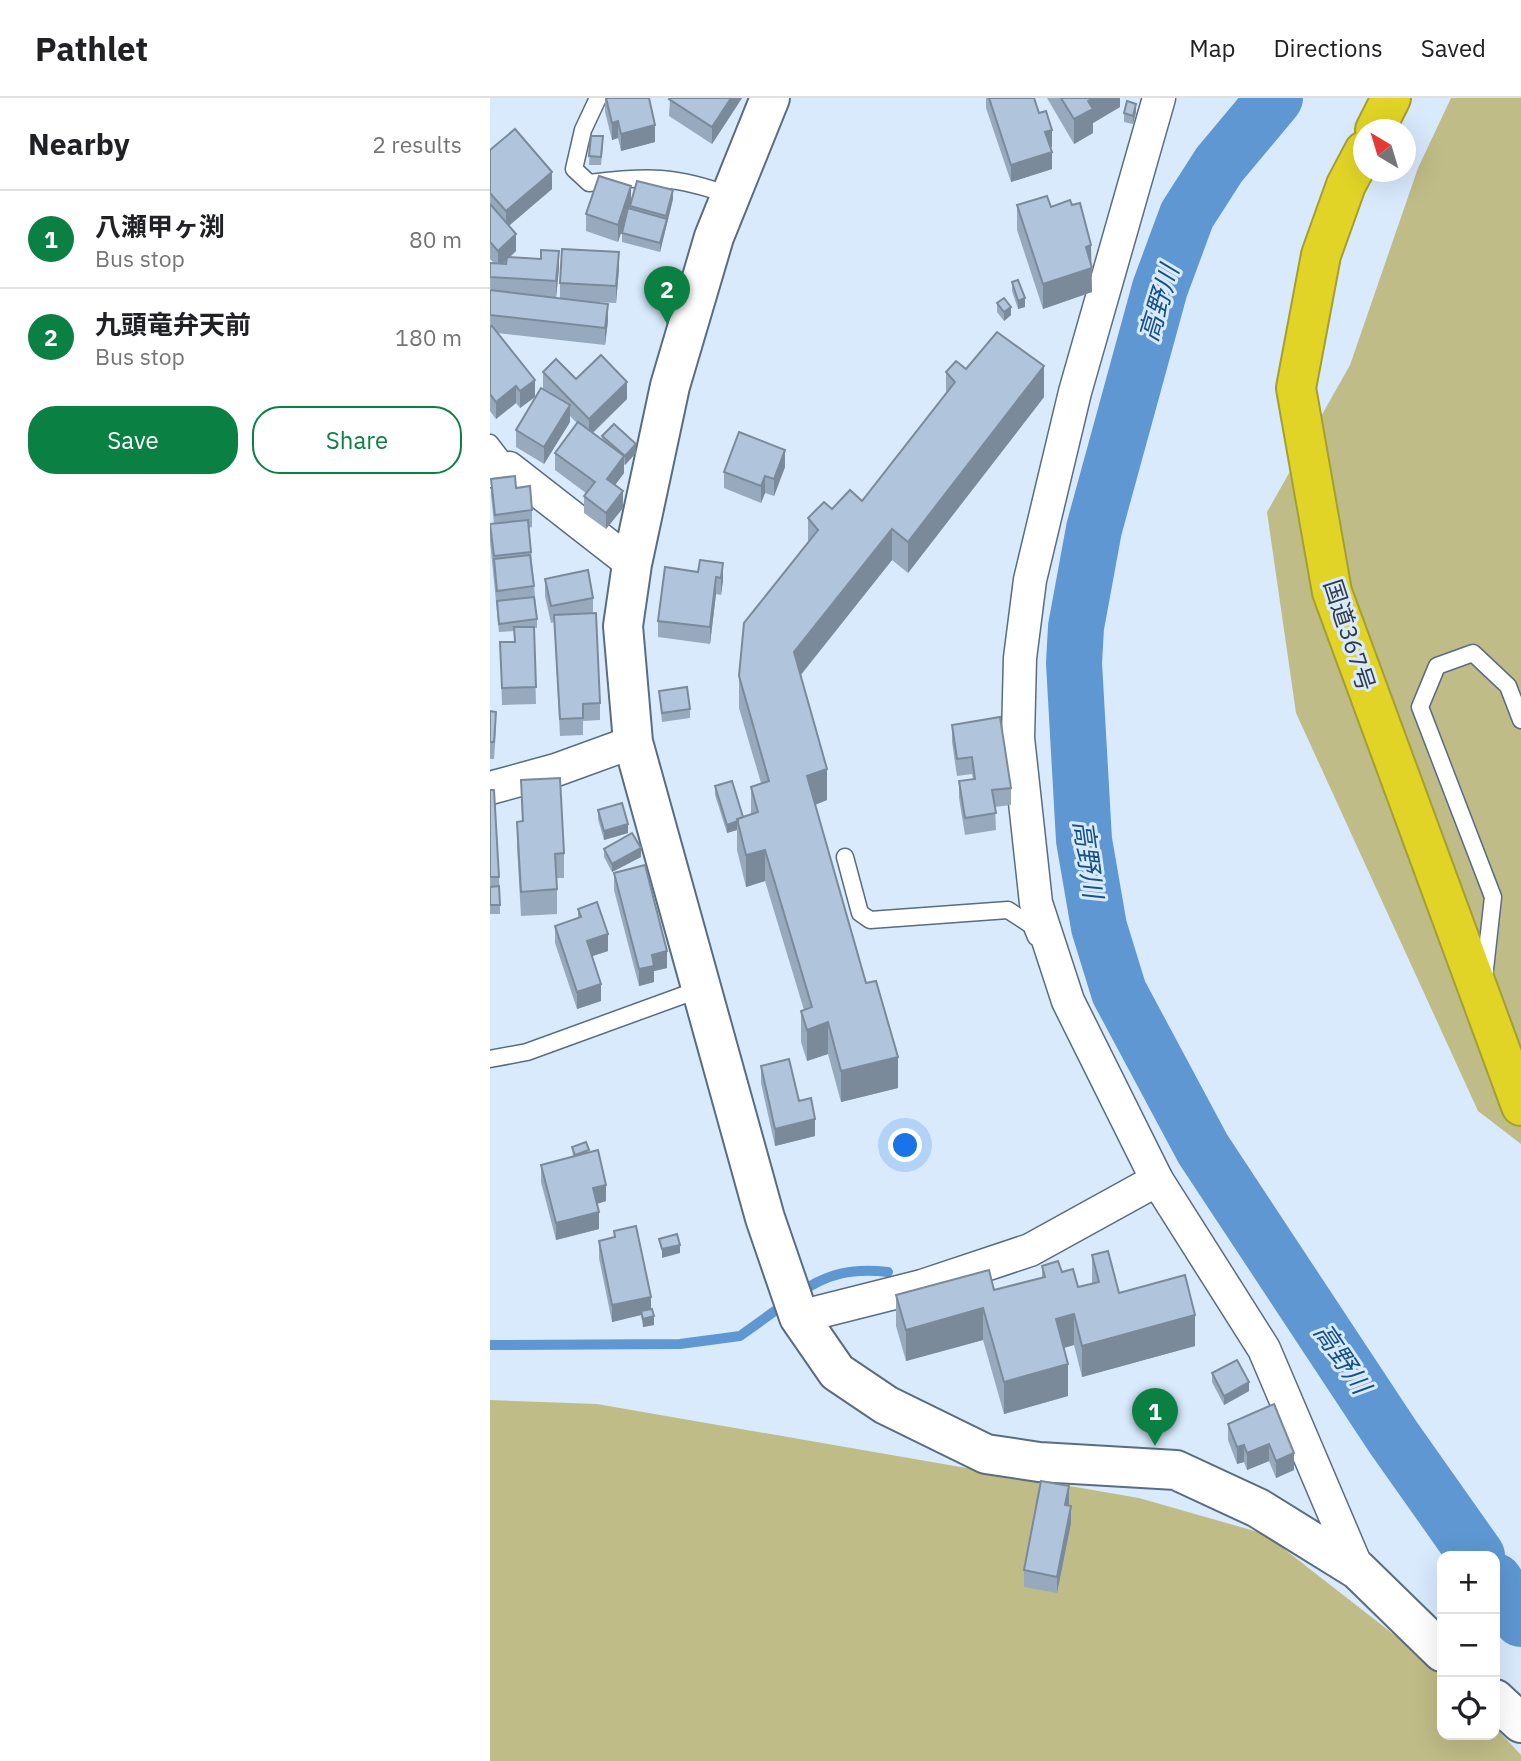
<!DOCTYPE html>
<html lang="en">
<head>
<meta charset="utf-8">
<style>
	:root { --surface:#fff; --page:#f2f2f2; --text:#202124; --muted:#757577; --line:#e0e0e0; --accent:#0b8043 }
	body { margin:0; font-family:"IBM Plex Sans","Noto Sans JP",sans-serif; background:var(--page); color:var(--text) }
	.controls { position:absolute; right:21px; bottom:21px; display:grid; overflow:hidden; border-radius:14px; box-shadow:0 7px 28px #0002 }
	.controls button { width:63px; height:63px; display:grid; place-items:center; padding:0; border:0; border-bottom:2px solid var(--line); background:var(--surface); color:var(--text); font:35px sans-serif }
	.compass { position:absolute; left:863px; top:21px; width:63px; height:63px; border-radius:50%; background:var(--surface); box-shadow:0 7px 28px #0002; rotate:322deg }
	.you { position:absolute; left:416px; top:1048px; width:24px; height:24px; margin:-18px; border:5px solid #fff; border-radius:50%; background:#1a73e8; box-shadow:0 0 0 10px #1a73e833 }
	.badge { display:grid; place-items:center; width:46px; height:46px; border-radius:50%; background:var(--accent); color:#fff; font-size:23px; font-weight:700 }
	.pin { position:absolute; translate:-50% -58px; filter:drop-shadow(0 2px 4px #0008) }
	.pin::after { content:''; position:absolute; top:37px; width:24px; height:21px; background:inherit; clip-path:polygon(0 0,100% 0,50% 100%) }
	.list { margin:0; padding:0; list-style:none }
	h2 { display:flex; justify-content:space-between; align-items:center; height:91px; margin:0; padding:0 28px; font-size:30px }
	h2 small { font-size:23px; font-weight:400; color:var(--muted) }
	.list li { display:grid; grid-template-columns:46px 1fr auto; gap:21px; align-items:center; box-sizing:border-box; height:98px; padding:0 28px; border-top:2px solid var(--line) }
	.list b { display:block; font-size:26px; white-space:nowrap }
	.list p { margin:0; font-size:23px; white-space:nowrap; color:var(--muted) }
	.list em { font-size:23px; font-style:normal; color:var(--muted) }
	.actions { display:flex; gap:14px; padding:21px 28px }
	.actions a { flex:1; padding:16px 0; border:2px solid var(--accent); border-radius:28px; text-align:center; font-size:24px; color:var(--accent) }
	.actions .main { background:var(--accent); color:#fff }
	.icon { flex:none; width:38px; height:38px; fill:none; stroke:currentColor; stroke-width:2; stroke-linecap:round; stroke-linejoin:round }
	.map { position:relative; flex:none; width:1031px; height:1663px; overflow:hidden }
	header { display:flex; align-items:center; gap:42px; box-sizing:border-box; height:98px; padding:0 35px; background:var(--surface); border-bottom:2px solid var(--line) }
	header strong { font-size:33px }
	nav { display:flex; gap:38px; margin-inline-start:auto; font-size:24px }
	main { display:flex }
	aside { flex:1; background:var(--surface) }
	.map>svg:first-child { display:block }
</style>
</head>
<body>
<header>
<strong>Pathlet</strong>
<nav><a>Map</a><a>Directions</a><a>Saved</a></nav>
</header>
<main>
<aside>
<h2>Nearby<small>2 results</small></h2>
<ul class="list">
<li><span class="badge">1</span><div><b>八瀬甲ヶ渕</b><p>Bus stop</p></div><em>80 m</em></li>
<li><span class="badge">2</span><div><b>九頭竜弁天前</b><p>Bus stop</p></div><em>180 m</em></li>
</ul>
<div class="actions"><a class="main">Save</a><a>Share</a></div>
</aside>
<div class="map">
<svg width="1031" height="1663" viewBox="0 0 1031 1663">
	<rect width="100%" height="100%" fill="#d9eafd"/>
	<!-- green -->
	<g fill="#c0bc87">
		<polygon points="961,0 1031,0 1031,1046 988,1013 806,615 777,414 860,267 928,70"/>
		<polygon points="0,1302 107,1306 649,1400 775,1436 952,1574 952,1637 1005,1637 1005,1629 1031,1657 1031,1663 0,1663"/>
	</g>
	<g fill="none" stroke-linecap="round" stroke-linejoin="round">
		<!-- stream -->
		<g stroke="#5e97d1" stroke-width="10">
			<path d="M308 1196C337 1175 363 1170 398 1174"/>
			<polyline points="0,1247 190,1246 250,1238 296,1205"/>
		</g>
		<!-- river -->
		<g stroke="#5e97d1" stroke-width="56">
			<polyline points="785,0 729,67 697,117 670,190 604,431 586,529 584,565 594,742 609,829 629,894 713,1051 903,1339 987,1458"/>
			<polyline points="1005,1483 1031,1521"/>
		</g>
		<defs>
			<g id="lane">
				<path d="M108 0 93 32 84 71 99 85C157 78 185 77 241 98"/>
				<polyline points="0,345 19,370"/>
				<polyline points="355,759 370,815 380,822 518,812 541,827 546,839"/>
				<polyline points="994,880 1003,799 930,609 947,568 983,555 1018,588 1031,622"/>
				<polyline points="0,961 37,954 213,890"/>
			</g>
			<g id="street">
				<polyline points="669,0 585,294 540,482 530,560 528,640 546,805 578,903 667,1082 774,1251 868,1472"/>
				<polyline points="0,373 19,370 142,466"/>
				<polyline points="0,690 66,672 143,644"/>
				<polyline points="309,1219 432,1188 540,1152 667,1082"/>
			</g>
			<g id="secondary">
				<polyline points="280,0 224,139 180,288 142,466 133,528 143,644 275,1120 309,1219 347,1274 396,1307 496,1356 549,1364 686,1372 768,1410 868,1472 952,1554"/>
				<polyline points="1005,1601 1031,1625"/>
			</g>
			<g id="highway">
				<polyline points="885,32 901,0"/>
				<polyline points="874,53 856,87 831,157 806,290 842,494 1031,1008"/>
			</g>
		</defs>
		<!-- lane casing -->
		<use href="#lane" stroke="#596c80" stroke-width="19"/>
		<!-- street casing -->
		<use href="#street" stroke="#596c80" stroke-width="35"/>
		<!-- secondary casing -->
		<use href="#secondary" stroke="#596c80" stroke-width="42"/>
		<!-- highway casing -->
		<use href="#highway" stroke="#a49f32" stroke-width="42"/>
		<!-- lane -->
		<use href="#lane" stroke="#fff" stroke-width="16"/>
		<!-- street -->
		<use href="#street" stroke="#fff" stroke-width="32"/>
		<!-- secondary -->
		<use href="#secondary" stroke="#fff" stroke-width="38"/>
		<!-- highway -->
		<use href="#highway" stroke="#e1d427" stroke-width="38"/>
	</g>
	<!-- wall -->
	<g fill="#97a9bd">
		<polygon points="115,0 159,0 165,44 131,53 128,40 122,42 115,14"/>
		<polygon points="180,0 252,0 222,46 179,18"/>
		<polygon points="496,0 544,0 562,49 561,49 562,71 521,84 496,10"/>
		<polygon points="557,0 630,0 630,9 603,25 603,35 584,46"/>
		<polygon points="646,14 643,26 634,24 634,15"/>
		<polygon points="101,38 113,47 111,67 99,67"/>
		<polygon points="0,52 62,91 19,128 26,153 20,159 69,170 66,200 70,200 70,185 129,171 126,205 103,204 118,223 115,247 7,235 45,299 30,310 26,305 6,321 0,313 0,165 4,165 0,161"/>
		<polygon points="183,101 170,154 132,144 132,135 134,125 128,144 96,133 96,116 141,105"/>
		<polygon points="527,107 561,109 601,167 602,194 553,211 527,132"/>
		<polygon points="522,184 535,209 528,211 522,193"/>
		<polygon points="507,205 521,217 514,223 507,214"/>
		<polygon points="476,271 554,299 418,475 402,462 311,577 337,702 325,707 376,885 408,990 351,1004 338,956 317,963 311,944 311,913 314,912 275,783 256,789 247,752 247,732 237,735 225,697 225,688 253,719 261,716 261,689 271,685 249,610 249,578 318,445 318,420 342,411 372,403 456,296 456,274"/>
		<polygon points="53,274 86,281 137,301 103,335 112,342 112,338 146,355 135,367 134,366 134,375 125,387 133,410 116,431 94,415 94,398 96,395 65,372 65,355 87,325 80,318 80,324 54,366 26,349 26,332 53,291"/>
		<polygon points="295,369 284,398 275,395 271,405 234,390 234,374"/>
		<polygon points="1,381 26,390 42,412 42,429 39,430 47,521 47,530 44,530 46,606 12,607 10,544 24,544 24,533 9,534 0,443 0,426 4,426 1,397"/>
		<polygon points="210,462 233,482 231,497 226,496 220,546 168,539 168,523 208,474"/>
		<polygon points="55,481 103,500 103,515 110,605 110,622 93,623 93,637 70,638 64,524 61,525 55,498"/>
		<polygon points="169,593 200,611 200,620 172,624"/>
		<polygon points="0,613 6,631 4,661 0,661"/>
		<polygon points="462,627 521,690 521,707 505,709 506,732 475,737 469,700 469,683 483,681 482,676 467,678 462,644"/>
		<polygon points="31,682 74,755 74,780 67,780 67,816 31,818 27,748 27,724 32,723"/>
		<polygon points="0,692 9,779 10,807 10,816 0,816"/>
		<polygon points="108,712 138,735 114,742 108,721"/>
		<polygon points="114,751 151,759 122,774 114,759"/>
		<polygon points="124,775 177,870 164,873 164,884 149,888 124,792"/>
		<polygon points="88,811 118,853 102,858 111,903 87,911 65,845 65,828 88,820"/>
		<polygon points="271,968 309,1003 325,1038 285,1048 271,985"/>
		<polygon points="82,1049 99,1054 116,1103 107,1106 109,1131 66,1142 51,1084 51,1067 83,1059"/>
		<polygon points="124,1133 161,1211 164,1227 153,1229 151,1217 122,1224 109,1160 109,1143 124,1140"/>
		<polygon points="602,1157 629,1195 705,1248 592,1279 584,1247 574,1250 578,1298 514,1316 493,1242 416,1263 406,1228 406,1197 504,1192 552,1180 552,1168 572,1174 588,1189 602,1186"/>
		<polygon points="722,1275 759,1293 734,1307 722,1284"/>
		<polygon points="784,1306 804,1372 786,1380 779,1363 757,1372 754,1364 747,1366 738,1342 738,1326"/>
		<polygon points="579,1405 581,1425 567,1495 534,1489 534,1472"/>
	</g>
	<!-- shaded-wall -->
	<g fill="#7b8a9a">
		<polygon points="241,0 252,0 222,46 222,29"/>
		<polygon points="603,0 630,0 630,9 603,25 603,35 584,46 584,21 598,3"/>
		<polygon points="646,6 646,14 643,26 643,18"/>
		<polygon points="128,23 128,40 122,42 122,25"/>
		<polygon points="165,27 165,44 131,53 131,36"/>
		<polygon points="562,32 562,49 555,51 555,34"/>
		<polygon points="562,54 562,71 521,84 521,67"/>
		<polygon points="62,74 62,91 16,130 16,113"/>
		<polygon points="141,88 141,105 128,144 128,127"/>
		<polygon points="183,92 183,101 170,154 170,145"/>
		<polygon points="26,136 26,153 8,170 8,153"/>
		<polygon points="601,147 602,194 553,211 553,186 596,149"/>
		<polygon points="69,153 69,170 66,200 66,183"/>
		<polygon points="129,154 129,171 126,205 126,188"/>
		<polygon points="535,200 535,209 528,211 528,203"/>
		<polygon points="118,206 118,223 115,247 115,230"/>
		<polygon points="521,209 521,217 514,223 514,214"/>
		<polygon points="554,268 554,299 418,475 418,444"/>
		<polygon points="45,282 45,299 30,310 30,293"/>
		<polygon points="137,284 137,301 99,338 99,321"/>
		<polygon points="26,288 26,305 6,321 6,304"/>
		<polygon points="80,307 80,324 54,366 54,349"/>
		<polygon points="146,346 146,355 135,367 135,358"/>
		<polygon points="295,352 295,369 284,398 284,381"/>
		<polygon points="134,358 134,375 117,398 117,381"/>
		<polygon points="275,378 275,395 271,405 271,388"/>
		<polygon points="133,393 133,410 116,431 116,415"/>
		<polygon points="402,431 402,462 304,585 304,554"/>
		<polygon points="233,465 233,482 231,497 231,480"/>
		<polygon points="226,479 226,496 220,546 220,529"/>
		<polygon points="337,671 337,702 317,710 317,678"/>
		<polygon points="247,723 247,732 237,735 237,727"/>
		<polygon points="138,726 138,735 114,742 114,733"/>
		<polygon points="151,750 151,759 122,774 122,766"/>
		<polygon points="275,752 275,783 256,789 256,757"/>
		<polygon points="118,836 118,853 97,860 97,843"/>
		<polygon points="177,853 177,870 164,873 164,884 149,888 149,871 162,857"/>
		<polygon points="111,886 111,903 87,911 87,894"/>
		<polygon points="338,924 338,956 317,963 317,932"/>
		<polygon points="408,959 408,990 351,1004 351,973"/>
		<polygon points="325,1021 325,1038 285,1048 285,1031"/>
		<polygon points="116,1087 116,1103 103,1107 103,1090"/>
		<polygon points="109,1114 109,1131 66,1142 66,1125"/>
		<polygon points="190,1147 190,1155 172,1160 172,1151"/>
		<polygon points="161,1199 161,1215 151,1213 151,1217 122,1224 122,1207"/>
		<polygon points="493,1210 493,1242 416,1263 416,1232"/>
		<polygon points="584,1216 584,1247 566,1252 566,1221"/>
		<polygon points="705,1217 705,1248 592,1279 592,1248"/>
		<polygon points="164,1218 164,1227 153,1229 153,1221"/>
		<polygon points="578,1266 578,1298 514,1316 514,1284"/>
		<polygon points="759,1284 759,1293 734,1307 734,1298"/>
		<polygon points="779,1346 779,1363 757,1372 757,1355"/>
		<polygon points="754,1347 754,1364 747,1366 747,1349"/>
		<polygon points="804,1355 804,1372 786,1380 786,1363"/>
		<polygon points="579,1388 579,1405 575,1424 575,1407"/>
		<polygon points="581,1408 581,1425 567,1495 567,1479"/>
	</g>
	<!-- building -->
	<g fill="#b0c5dc" stroke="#7b8a9a" stroke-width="2">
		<polygon points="116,0 159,0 165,27 131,36 128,23 122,25"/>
		<polygon points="180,0 241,0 222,29 179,1"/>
		<polygon points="499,0 544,0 549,15 556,13 562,32 555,34 562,54 521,67"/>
		<polygon points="571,0 603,0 598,3 603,11 584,21"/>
		<polygon points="637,3 646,6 643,18 634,15"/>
		<polygon points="25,31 62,74 16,113 0,95 0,52"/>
		<polygon points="101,38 113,38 111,59 99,58"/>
		<polygon points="109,78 141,88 128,127 96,116"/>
		<polygon points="147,83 183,92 176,118 140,108"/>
		<polygon points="557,98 561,109 580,102 582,107 590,105 601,147 596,149 602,170 553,186 527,107"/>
		<polygon points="0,106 26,136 8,153 0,144"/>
		<polygon points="138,110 177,121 170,145 132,135"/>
		<polygon points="72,151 129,154 126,188 70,185"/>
		<polygon points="51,152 69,153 66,183 0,179 0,165 16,166 17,159 51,161"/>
		<polygon points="528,182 535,200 528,203 522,184"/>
		<polygon points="0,192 118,206 115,230 0,217"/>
		<polygon points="514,200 521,209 514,214 507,205"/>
		<polygon points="2,228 45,282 30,293 26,288 6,304 0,296 0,229"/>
		<polygon points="507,234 554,268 418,444 402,431 304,554 337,671 317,678 376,885 386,883 408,959 351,973 338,924 317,932 311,913 322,909 275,752 256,757 247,721 268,714 261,689 279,683 249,578 254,525 328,432 318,420 334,404 342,411 360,392 372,403 465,284 456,274 466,263 476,271"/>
		<polygon points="111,257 137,284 99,321 53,274 66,261 86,281"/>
		<polygon points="51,290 80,307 54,349 26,332"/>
		<polygon points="88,324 134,358 117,381 133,393 116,415 94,398 105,384 65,355"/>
		<polygon points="124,326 146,346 135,358 112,338"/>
		<polygon points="249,334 295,352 284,381 275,378 271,388 234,374"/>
		<polygon points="25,378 26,390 40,388 42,412 5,417 1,381"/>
		<polygon points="38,422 41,454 4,458 0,426"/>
		<polygon points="40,457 44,488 7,493 4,461"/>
		<polygon points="210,462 233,465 231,480 226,479 220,529 168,523 175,469 208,474"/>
		<polygon points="98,472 103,500 61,508 55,481"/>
		<polygon points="44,499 47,521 9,526 7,503"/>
		<polygon points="106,515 110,605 93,606 93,620 70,621 64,517"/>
		<polygon points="24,529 44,529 46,589 12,590 10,544 25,544"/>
		<polygon points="197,589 200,611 172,615 169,593"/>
		<polygon points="0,613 6,614 4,644 0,644"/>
		<polygon points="510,619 521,690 502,692 506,715 475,720 469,683 485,681 482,659 467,661 462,627"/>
		<polygon points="70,680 74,755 65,756 67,791 31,794 27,724 33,723 31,682"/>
		<polygon points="242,683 253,719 247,721 248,723 237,727 225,688"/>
		<polygon points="0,692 4,692 9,779 0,779"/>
		<polygon points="132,705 138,726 114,733 108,712"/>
		<polygon points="142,735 151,750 122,766 114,751"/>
		<polygon points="155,767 177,853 162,857 164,868 149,871 124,775"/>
		<polygon points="9,788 10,807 0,807 0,789"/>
		<polygon points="107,804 118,836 97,843 111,886 87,894 65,828 91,819 88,811"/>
		<polygon points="299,961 309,1003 321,1000 325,1021 285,1031 271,968"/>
		<polygon points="96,1044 99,1052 85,1057 82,1049"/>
		<polygon points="108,1052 116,1087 103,1090 109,1114 66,1125 51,1067"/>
		<polygon points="146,1128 161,1199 122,1207 109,1143 125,1139 124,1133"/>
		<polygon points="187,1136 190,1147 172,1151 169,1141"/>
		<polygon points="618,1153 629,1195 695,1177 705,1217 592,1248 584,1216 566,1221 578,1266 514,1284 493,1210 416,1232 406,1197 499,1172 504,1192 555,1179 552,1168 568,1163 572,1174 583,1171 588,1189 609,1184 602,1157"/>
		<polygon points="162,1211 164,1218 153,1221 151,1213"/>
		<polygon points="747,1262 759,1284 734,1298 722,1275"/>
		<polygon points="784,1306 804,1355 786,1363 779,1346 757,1355 754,1347 747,1349 738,1326"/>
		<polygon points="551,1383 579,1388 575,1407 581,1408 567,1479 534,1472"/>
	</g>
	<g text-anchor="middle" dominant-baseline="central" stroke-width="6" stroke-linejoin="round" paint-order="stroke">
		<!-- street labels -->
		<g font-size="24" fill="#343d46" stroke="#d9eafd">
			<text transform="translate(860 537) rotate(72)">国道367号</text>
		</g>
		<!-- water labels -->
		<g font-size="26" font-style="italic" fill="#165289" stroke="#d9eafd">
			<text transform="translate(668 205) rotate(-73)">高野川</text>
			<text transform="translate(599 761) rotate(82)">高野川</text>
			<text transform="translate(853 1260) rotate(56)">高野川</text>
		</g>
	</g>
</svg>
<div class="controls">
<button>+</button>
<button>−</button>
<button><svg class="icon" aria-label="locate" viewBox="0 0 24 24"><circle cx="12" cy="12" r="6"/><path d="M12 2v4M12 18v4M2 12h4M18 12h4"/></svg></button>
</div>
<svg class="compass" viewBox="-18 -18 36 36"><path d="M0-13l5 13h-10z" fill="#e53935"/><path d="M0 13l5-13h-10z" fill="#757577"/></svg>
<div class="you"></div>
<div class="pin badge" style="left:665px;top:1348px">1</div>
<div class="pin badge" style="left:177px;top:226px">2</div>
</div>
</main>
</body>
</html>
